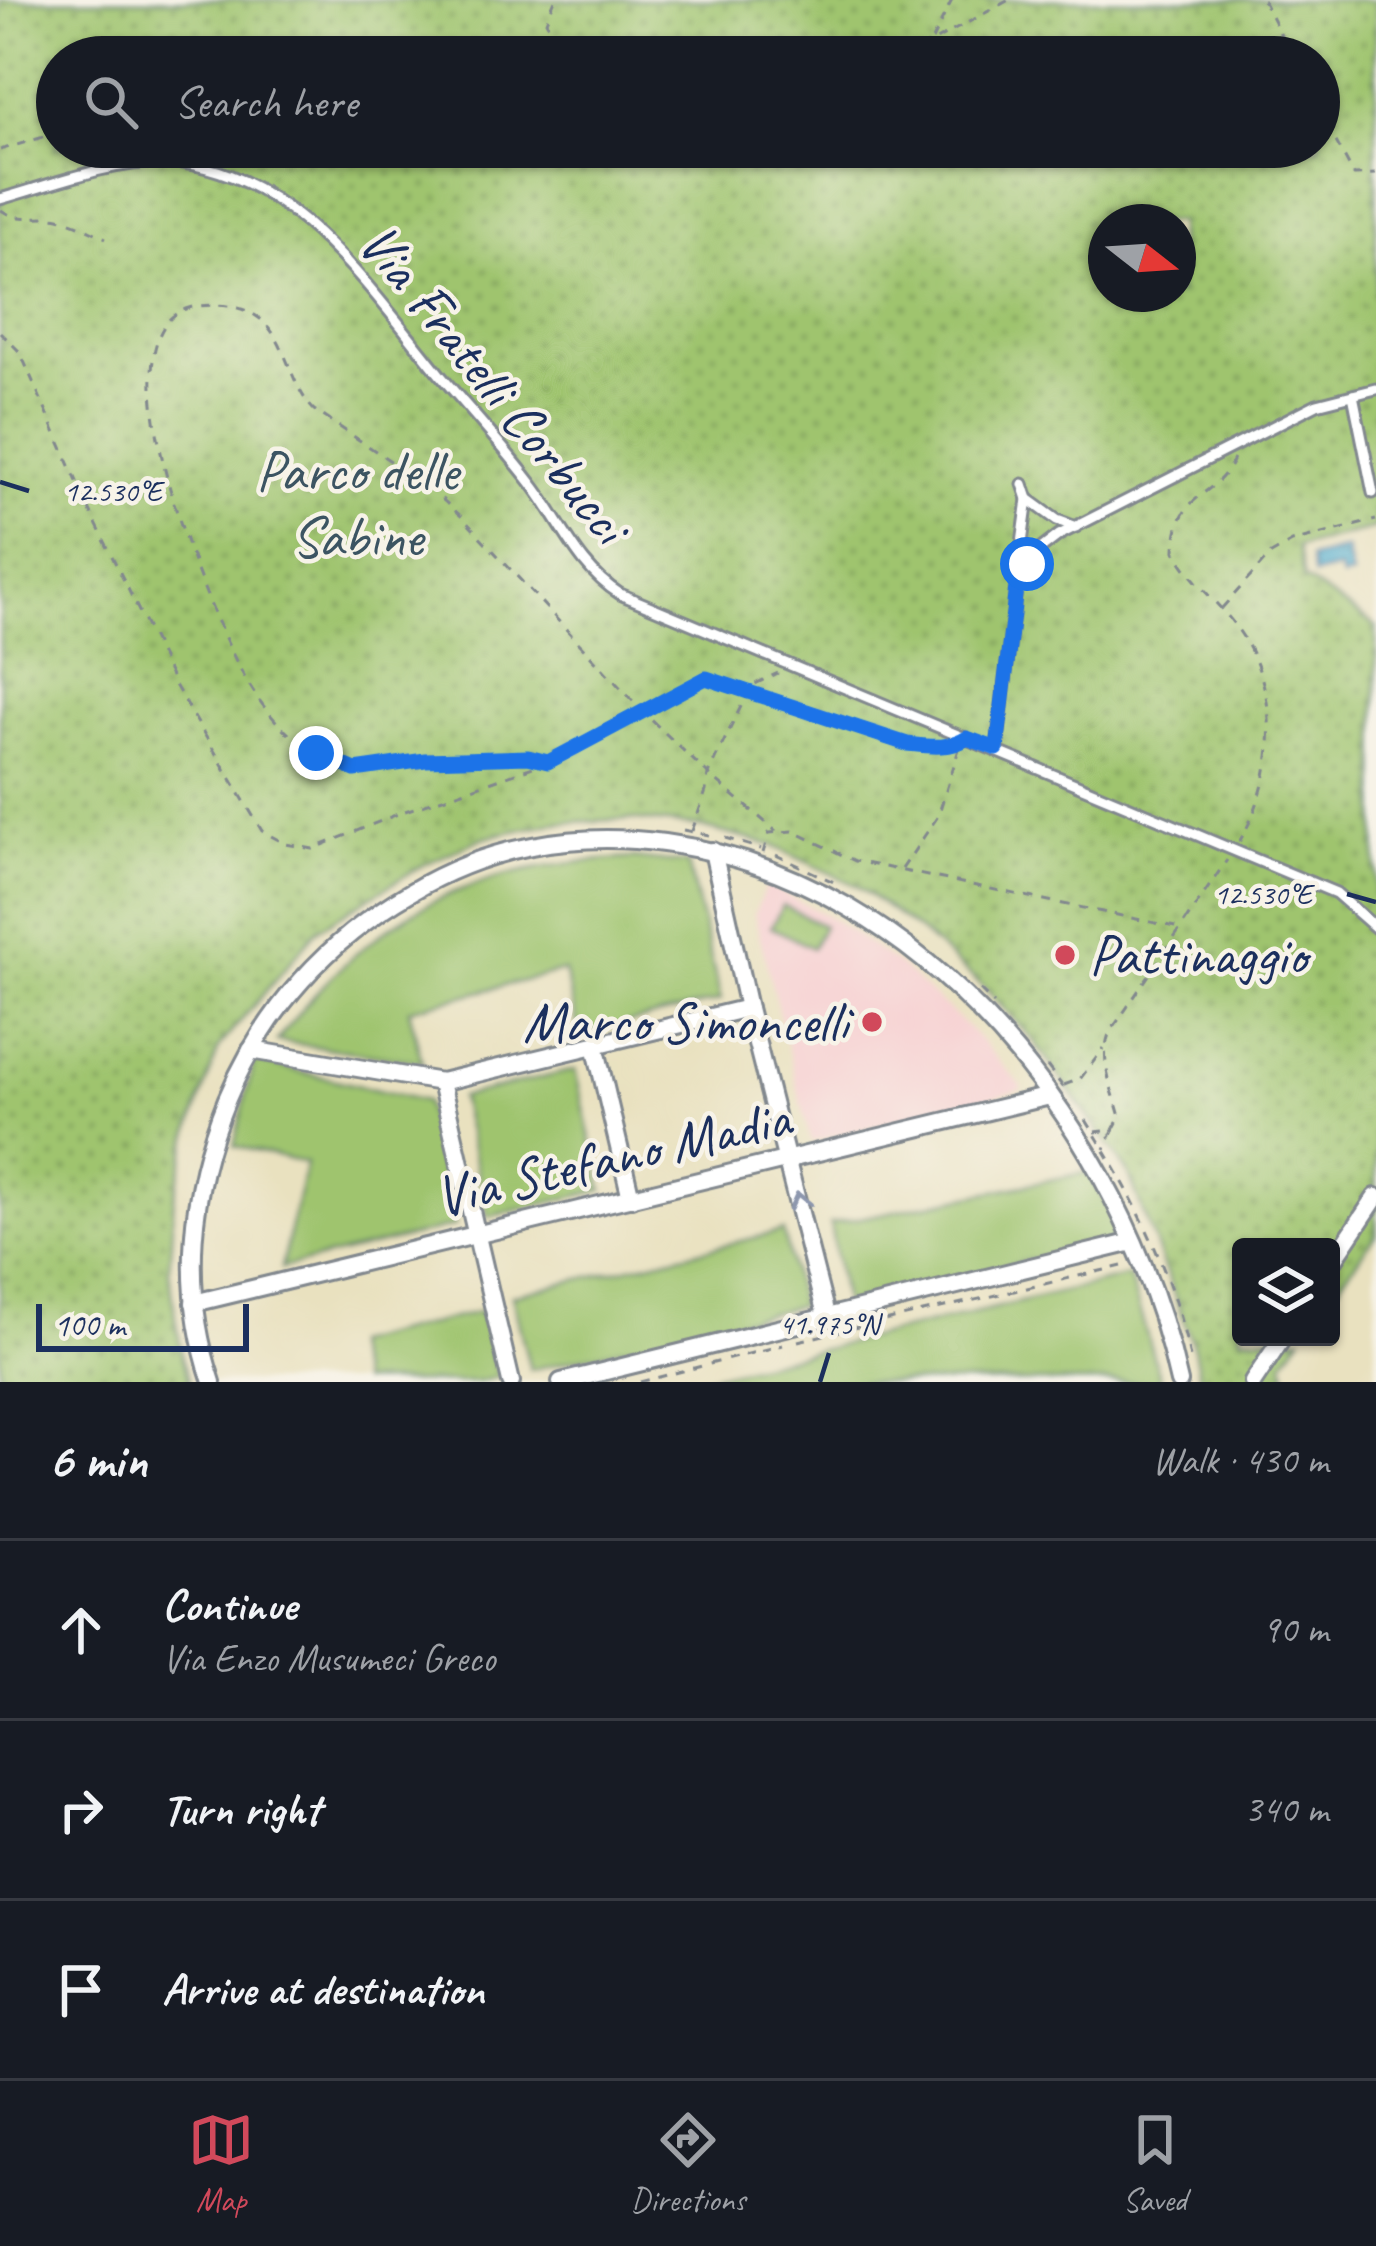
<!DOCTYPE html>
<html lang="en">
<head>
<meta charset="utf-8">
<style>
	:root { --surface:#171b24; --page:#20242c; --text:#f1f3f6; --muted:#9ea1a6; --line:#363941; --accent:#d1495b }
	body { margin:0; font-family:Caveat,sans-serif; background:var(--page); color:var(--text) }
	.controls { position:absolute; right:36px; bottom:36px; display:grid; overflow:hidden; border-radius:12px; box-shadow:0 3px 9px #0004 }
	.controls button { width:108px; height:108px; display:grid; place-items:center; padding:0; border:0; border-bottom:3px solid var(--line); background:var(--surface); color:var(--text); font:60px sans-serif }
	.compass { position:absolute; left:1088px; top:204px; width:108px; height:108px; border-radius:50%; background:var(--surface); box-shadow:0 3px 9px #0004; rotate:107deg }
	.scale { position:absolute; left:36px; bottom:30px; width:213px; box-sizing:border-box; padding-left:12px; border:6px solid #1b2f5e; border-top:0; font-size:33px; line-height:42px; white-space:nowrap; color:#1b2f5e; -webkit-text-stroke:9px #f7f3e8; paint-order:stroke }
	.stop { position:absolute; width:36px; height:36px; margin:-27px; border:9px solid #1a73e8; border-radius:50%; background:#fff }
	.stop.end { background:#1a73e8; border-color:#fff; box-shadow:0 3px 12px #0008 }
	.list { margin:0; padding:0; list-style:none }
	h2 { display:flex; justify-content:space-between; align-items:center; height:156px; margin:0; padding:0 48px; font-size:51px }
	h2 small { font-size:39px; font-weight:400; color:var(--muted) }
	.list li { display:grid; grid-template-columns:78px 1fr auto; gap:36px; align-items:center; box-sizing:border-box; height:180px; padding:0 48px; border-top:3px solid var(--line) }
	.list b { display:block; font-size:45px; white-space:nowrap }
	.list p { margin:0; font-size:39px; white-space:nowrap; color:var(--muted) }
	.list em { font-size:39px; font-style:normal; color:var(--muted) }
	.icon { flex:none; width:66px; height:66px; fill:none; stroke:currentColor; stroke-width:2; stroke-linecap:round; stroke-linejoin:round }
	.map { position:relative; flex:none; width:1376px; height:1382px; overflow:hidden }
	.search { position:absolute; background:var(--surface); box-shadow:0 3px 9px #0004; left:36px; right:36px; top:36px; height:132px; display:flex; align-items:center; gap:30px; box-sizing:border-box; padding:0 42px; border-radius:66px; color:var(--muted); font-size:45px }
	.sheet { height:696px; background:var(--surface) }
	nav { display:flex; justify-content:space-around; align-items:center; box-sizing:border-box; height:168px; border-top:3px solid var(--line); background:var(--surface); font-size:33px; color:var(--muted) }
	nav a { display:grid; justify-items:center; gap:6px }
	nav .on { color:var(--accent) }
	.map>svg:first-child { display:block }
</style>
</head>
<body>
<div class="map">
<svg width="1376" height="1382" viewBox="0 0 1376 1382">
	<defs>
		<pattern id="park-dots" width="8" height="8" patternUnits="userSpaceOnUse" patternTransform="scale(3)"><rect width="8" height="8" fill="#9fc46e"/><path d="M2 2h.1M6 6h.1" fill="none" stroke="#81a05e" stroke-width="1.8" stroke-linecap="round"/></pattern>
		<pattern id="water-ripples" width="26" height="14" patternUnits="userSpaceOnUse" patternTransform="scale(3)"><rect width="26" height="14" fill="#4faccd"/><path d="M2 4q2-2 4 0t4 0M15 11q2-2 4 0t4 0" fill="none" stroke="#418caa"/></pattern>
	</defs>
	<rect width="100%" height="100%" fill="#f7f3e8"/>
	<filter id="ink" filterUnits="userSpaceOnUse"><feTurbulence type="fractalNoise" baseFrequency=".00833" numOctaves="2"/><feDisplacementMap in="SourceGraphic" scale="24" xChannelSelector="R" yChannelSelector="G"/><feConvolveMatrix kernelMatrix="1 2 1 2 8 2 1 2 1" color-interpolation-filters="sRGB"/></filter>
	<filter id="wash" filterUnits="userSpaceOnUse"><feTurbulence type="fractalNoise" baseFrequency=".004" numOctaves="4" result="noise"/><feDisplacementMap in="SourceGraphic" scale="48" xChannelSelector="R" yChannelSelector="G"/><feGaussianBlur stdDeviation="2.7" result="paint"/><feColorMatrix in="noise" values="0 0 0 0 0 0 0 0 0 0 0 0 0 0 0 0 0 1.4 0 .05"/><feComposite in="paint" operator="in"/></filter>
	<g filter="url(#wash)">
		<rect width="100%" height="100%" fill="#e9e1bf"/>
		<!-- built -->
		<polygon fill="#f7cfd1" points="766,885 830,917 900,966 973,1032 1021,1085 1021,1090 811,1142 754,914"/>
		<!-- grass -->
		<g fill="#9fc46e" stroke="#5d7a66" stroke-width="3">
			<path d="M634 858 688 864 721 1000 580 1035 564 971 409 1009 422 1062 277 1041C377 908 470 866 634 858Z"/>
			<polygon points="783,905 823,926 812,948 771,927"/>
			<polygon points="254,1061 425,1101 455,1226 281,1268 306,1163 234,1146"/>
			<polygon points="575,1070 603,1190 488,1217 460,1097"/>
			<polygon points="1089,1172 1120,1229 1115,1240 844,1304 830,1224"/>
			<polygon points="783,1231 800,1306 530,1370 512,1295"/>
			<polygon points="1129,1276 1161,1382 685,1382"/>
			<polygon points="481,1311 498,1377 478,1382 360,1382 351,1344"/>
		</g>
		<!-- park -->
		<path fill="url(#park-dots)" stroke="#5d7a66" stroke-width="3" fill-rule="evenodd" d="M0 0H1376V528L1297 547 1304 579 1376 626V1234L1331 1296V1247H1241V1337H1301L1284 1361 1287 1382H1200L1194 1348 1128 1172 1033 1040 983 986 922 933 857 886 771 845 702 827 630 819 553 823 485 837 421 866 318 929 219 1047 192 1125 174 1198 169 1271 182 1358 190 1382H0ZM57 57H1319V147H57ZM1106 222H1178V294H1106Z"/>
		<!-- water -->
		<polygon fill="url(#water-ripples)" stroke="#356e96" stroke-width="3" points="1346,549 1352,576 1342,578 1339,569 1314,575 1310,558"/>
	</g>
	<g filter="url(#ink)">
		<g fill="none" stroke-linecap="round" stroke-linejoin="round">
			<defs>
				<g id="lane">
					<path d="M0 199C54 184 113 160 169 162 291 168 371 291 441 376 472 413 506 449 535 488 563 526 579 568 620 594L1336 893 1376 928"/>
					<polyline points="1353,395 1373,493"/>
					<polyline points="1028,499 1057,520 1076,527"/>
					<polyline points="1018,573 1028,499 1023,484"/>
					<polyline points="997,749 1017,579 1042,548 1059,535 1317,404 1376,389"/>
				</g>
				<g id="street">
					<polyline points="713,851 748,1008 826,1315"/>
					<polyline points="595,1045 631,1198"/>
					<polyline points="251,1050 441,1082 748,1008"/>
					<polyline points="441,1082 511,1382"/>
					<polyline points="1331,1264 1376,1197"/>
					<polyline points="194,1303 1050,1096"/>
					<path d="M212 1382C180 1288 190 1189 227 1099 264 1010 328 940 411 892 488 846 575 831 664 843 928 878 1125 1135 1179 1382"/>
					<polyline points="561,1382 1133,1242"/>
					<polyline points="1253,1382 1283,1337"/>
				</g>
			</defs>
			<!-- lane casing -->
			<use href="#lane" stroke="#82888e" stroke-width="15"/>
			<!-- street casing -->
			<use href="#street" stroke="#82888e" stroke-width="22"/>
			<!-- path -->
			<g stroke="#82888e" stroke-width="3" stroke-dasharray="9 9" stroke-linecap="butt">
				<polyline points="555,0 546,21 566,57"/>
				<polyline points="1263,0 1292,57"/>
				<polyline points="932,40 952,0"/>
				<polyline points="905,57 1009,0"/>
				<polyline points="1319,110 1354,175 1376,174"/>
				<polyline points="0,150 57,133"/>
				<path d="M1 210C20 223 38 214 59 218 75 222 91 231 106 238"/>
				<polyline points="0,332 20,352 90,511 175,685 262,831 286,844 313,849 405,811 565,756 706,678 907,744 949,745"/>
				<path d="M1234 459C1214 501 1176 490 1175 551 1190 581 1220 603 1239 631 1282 692 1277 780 1239 842"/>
				<polyline points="1222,608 1271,554 1292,542 1376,520"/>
				<path d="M548 762C515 753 457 756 422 761 401 764 380 771 359 770 346 770 329 760 317 753 287 738 266 712 248 683 215 630 83 319 198 306 219 304 242 305 259 318 287 339 289 385 314 410L425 484 461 516 643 712 708 774 776 831"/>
				<polyline points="683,830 709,835"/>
				<polyline points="692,831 706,791 708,774 748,692 753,685 778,673"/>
				<polyline points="725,838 761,849"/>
				<polyline points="763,853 769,833 793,831 855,861 1180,928"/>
				<polyline points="776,855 838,884"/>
				<polyline points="902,869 938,816 959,749"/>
				<polyline points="980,990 994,1004"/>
				<polyline points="1047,1066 1067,1092"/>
				<polyline points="1064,1085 1080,1079 1104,1048"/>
				<path d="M1086 1120C1133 1194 1174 1275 1191 1363"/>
				<path d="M1113 1130 1120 1117C1113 1090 1099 1062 1109 1034L1227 860"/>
				<polyline points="1095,1132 1113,1130 1105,1149"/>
				<polyline points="798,1341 1122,1266"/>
				<polyline points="640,1382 783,1345"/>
			</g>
			<!-- lane -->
			<use href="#lane" stroke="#fff" stroke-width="9"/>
			<!-- street -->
			<use href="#street" stroke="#fff" stroke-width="16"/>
		</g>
		<!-- one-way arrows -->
		<defs><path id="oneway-chevron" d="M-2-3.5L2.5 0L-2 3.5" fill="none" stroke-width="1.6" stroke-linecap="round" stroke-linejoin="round" transform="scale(3)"/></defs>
		<use stroke="#8d97ae" href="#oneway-chevron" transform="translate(799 1201) rotate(-103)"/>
	</g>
	<g fill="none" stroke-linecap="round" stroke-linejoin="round" filter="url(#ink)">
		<!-- route -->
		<path stroke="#1a73e8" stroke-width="15" d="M316 753 355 770 425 760 528 757 548 762 706 678 907 744C927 746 950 750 967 738L997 749 1017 579 1027 564"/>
	</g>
	<!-- ticks -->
	<path fill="none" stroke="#1b2f5e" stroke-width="4.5" d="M0 482 29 491M1347 894 1376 902M820 1382 829 1353"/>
	<!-- markers -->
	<g fill="#d1495b" stroke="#f7f3e8" stroke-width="4.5">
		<circle cx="1065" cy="955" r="12"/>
		<circle cx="872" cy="1022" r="12"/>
	</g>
	<g text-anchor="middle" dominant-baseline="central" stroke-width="9" stroke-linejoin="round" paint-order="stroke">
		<!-- street labels -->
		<g font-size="57" fill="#1b2f5e" stroke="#f7f3e8">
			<text transform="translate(494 383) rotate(51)">Via Fratelli Corbucci</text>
			<text transform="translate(612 1157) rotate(-13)">Via Stefano Madia</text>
		</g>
		<!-- park labels -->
		<g font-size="57" fill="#3c5462" stroke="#f7f3e8">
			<text x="357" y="471">Parco delle<tspan x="357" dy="66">Sabine</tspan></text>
		</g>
		<!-- poi labels -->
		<g font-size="57" fill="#1b2f5e" stroke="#f7f3e8" text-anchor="start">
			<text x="1089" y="955">Pattinaggio</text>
			<text x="848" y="1022" text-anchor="end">Marco Simoncelli</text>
		</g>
	</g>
	<g font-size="30" text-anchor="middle" fill="#1b2f5e" stroke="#f7f3e8" stroke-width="9" stroke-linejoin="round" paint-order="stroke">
		<text x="113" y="501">12.530°E</text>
		<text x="1263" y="904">12.530°E</text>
		<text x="829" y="1334">41.975°N</text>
	</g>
</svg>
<div class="controls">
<button><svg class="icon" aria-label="layers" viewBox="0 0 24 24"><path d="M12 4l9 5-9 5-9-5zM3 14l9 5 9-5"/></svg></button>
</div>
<svg class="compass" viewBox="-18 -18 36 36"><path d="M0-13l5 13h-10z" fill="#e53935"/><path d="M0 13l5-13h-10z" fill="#9ea1a6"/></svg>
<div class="scale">100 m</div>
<div class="stop" style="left:1027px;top:564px"></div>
<div class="stop end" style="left:316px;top:753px"></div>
<div class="search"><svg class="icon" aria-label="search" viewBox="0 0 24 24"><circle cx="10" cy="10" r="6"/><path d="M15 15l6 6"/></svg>Search here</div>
</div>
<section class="sheet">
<h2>6 min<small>Walk · 430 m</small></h2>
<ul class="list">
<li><svg class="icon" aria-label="ahead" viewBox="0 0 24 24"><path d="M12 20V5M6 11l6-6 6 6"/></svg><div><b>Continue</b><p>Via Enzo Musumeci Greco</p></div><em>90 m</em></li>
<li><svg class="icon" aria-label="right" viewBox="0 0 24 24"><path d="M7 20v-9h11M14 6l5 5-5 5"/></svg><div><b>Turn right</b></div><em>340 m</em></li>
<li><svg class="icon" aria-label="arrive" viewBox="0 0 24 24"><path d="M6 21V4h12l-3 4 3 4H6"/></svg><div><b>Arrive at destination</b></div></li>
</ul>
</section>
<nav>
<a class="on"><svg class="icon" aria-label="map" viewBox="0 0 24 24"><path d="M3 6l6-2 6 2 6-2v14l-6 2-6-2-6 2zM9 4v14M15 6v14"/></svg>Map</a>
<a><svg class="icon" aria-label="directions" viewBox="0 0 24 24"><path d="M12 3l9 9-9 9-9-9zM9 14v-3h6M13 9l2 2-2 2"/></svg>Directions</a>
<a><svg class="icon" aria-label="saved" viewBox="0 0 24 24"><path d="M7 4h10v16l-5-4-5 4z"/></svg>Saved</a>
</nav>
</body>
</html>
